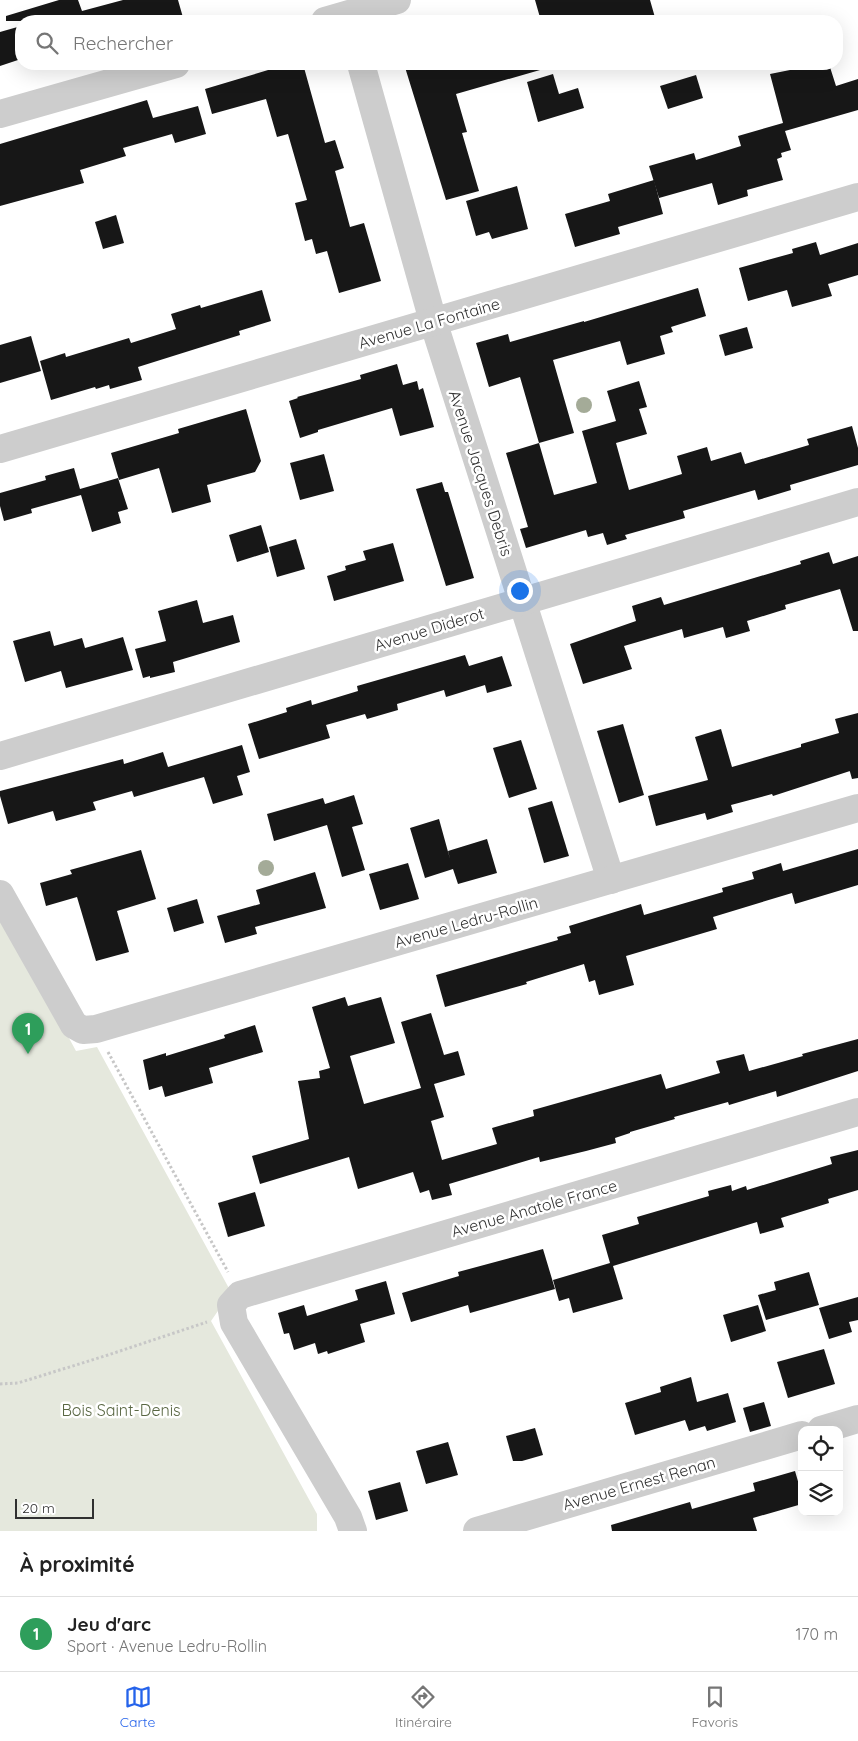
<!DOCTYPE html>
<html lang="fr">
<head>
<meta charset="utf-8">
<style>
	:root { --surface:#fff; --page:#f2f2f2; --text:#222; --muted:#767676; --line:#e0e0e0; --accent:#2563eb }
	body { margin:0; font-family:Quicksand,sans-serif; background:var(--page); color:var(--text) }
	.controls { position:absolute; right:15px; bottom:15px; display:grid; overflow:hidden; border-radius:10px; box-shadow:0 5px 20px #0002 }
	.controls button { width:45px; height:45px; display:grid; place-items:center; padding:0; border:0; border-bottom:1px solid var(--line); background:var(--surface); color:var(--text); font:25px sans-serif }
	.scale { position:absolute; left:15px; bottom:12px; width:79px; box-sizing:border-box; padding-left:5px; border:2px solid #303030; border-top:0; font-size:14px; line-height:18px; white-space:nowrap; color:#303030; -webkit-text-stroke:4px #fff; paint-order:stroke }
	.you { position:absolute; left:519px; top:590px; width:18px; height:18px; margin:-12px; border:4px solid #fff; border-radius:50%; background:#1a73e8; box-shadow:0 0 0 8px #1a73e833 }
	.badge { display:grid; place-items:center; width:32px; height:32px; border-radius:50%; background:var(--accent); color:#fff; font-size:16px; font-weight:700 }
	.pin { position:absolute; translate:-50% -41px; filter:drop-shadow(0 1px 2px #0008) }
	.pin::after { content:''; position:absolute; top:26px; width:18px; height:15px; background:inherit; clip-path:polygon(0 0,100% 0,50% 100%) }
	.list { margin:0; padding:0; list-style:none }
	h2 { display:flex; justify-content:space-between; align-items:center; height:65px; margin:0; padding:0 20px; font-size:21px }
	h2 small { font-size:16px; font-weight:400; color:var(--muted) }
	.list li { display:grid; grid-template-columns:32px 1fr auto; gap:15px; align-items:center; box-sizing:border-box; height:75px; padding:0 20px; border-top:1px solid var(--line) }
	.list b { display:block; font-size:19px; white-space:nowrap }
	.list p { margin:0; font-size:16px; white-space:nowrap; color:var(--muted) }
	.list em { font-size:16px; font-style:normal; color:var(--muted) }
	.icon { flex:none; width:28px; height:28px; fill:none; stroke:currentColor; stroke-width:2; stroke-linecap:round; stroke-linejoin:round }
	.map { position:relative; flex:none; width:858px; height:1531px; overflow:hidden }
	.search { position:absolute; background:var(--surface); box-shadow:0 5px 20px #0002; left:15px; right:15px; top:15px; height:55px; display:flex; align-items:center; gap:12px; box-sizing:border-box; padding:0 18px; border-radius:20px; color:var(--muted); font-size:19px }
	.sheet { height:140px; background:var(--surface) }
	nav { display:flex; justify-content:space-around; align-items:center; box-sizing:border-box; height:70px; border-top:1px solid var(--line); background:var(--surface); font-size:14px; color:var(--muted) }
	nav a { display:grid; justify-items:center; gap:2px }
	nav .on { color:var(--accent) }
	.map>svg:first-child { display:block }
</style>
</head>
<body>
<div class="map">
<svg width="858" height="1531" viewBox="0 0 858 1531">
	<rect width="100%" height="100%" fill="#fff"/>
	<!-- green -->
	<polygon fill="#e5e8dd" points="0,911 76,1051 97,1047 231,1292 211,1321 317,1514 317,1531 0,1531"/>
	<!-- building -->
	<g fill="#171717">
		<polygon points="59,0 78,0 82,11 123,0 178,0 184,21 6,21 6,16"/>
		<polygon points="535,0 650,0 656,21 568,21 566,15 541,21"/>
		<polygon points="21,26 21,59 0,66 0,32"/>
		<polygon points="288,64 303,64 325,143 335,140 344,168 335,171 350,227 364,223 381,281 339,293 327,251 316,254 312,239 305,241 295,203 307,200 288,134 277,137 266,99 212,114 205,89"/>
		<polygon points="404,64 539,64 540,70 456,94 467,132 462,133 479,191 446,200"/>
		<polygon points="820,64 829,64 836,86 858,79 858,110 785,131 791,150 781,153 782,157 777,159 783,180 747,190 748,196 718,205 712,183 659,198 649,166 694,153 696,160 741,146 738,136 783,123 770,74"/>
		<polygon points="553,74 559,94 578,88 584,108 538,122 527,82"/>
		<polygon points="696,75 703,98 668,109 660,86"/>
		<polygon points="147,100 153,118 198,106 206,134 175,143 172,134 123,148 126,156 80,170 84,183 0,206 0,144"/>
		<polygon points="654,180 663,214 618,227 620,234 575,247 565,214 610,201 608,194"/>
		<polygon points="517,186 528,229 492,239 489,232 476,236 466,201"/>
		<polygon points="116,215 124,243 103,249 95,222"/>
		<polygon points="816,242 820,255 858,243 858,275 828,284 832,296 792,307 787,290 748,301 739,268 793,253 792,249"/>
		<polygon points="698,288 706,316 671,327 673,332 660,336 665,354 627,365 620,341 553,360 574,433 539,443 520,377 489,387 476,343 508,334 510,342 584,321 584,322"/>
		<polygon points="262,290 271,321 239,331 240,335 138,367 142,380 110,389 109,385 96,389 95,387 51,400 40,361 65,353 66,357 129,338 131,343 176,329 171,314 200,305 201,308"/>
		<polygon points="747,327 753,348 725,356 719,335"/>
		<polygon points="31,336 41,371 0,383 0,345"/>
		<polygon points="397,364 403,385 417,381 419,390 423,388 434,427 400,436 392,408 318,430 318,432 300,438 289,401 298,398 297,397 361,379 360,375"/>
		<polygon points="639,381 647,407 639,409 647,434 616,443 629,490 682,474 677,456 707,447 711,461 741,452 745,464 809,445 807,439 852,426 858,448 858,465 790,485 791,490 758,500 755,490 683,511 685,518 625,535 627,539 607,545 603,533 588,537 586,530 526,548 520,529 528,527 506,453 539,443 554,495 597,483 582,431 616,421 607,391"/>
		<polygon points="246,409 261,461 255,472 207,485 211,502 172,513 159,468 119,480 111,453 179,433 178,429"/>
		<polygon points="324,454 334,491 300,500 290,463"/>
		<polygon points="74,468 80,489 118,478 128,509 118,512 121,523 92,532 81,495 31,509 32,513 4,521 0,506 0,493 46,480 45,476"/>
		<polygon points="442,482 445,492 448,492 474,578 446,586 416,489"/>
		<polygon points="261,525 269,552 237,562 229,535"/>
		<polygon points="296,539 305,569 277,577 269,547"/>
		<polygon points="393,543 404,581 334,601 327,576 346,570 345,566 366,560 363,551"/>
		<polygon points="829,552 833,564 858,556 858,631 853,631 840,589 785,605 786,609 747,621 750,631 726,638 723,627 684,638 682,629 624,646 632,669 583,684 570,644 636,621 632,606 661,597 664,605 801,564 800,561"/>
		<polygon points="197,600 203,623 233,615 240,642 173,662 175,672 150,678 150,676 143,678 135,649 166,641 158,611"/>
		<polygon points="50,631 54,646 82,638 85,648 123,637 133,670 66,688 61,671 25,682 13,641"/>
		<polygon points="465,655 469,666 502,656 512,686 487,693 485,685 446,697 444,690 397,704 398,710 367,719 365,714 326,725 330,738 259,759 248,724 287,712 286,708 311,700 312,705 358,691 357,686"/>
		<polygon points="858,713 858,778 852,779 845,754 850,771 773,796 772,794 731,805 733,812 707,820 705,813 656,826 648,796 708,780 695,737 721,729 732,767 801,747 801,744 839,733 835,719"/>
		<polygon points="623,724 644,795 619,803 597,731"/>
		<polygon points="521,740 537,789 509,798 493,748"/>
		<polygon points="242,745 250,772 237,776 243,795 213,804 204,777 134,797 132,791 93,802 96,810 56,821 53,811 8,824 0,796 0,791 123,759 124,764 163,752 168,767"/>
		<polygon points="354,795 363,824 352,827 365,870 342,877 327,825 274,841 267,814 323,798 325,804"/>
		<polygon points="552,801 569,856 544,863 528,808"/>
		<polygon points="439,819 450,859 448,851 487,839 497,873 458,884 453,869 425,878 410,828"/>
		<polygon points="858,849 858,885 795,904 792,893 713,917 717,929 626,956 634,985 599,995 595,980 589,982 584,964 526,982 527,984 445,1007 436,975 558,940 557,937 571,933 569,926 641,904 644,915 723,892 722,888 754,879 752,872 781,863 783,871"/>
		<polygon points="141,850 156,899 117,911 129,952 96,961 77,897 46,906 40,883 72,874 70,870"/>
		<polygon points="408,863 419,899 380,910 369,874"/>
		<polygon points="315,872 326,908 255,927 257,934 225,943 217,916 260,904 256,890"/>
		<polygon points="197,899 204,923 174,932 167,908"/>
		<polygon points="345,997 348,1006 381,997 395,1043 350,1056 364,1104 421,1088 401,1022 431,1013 444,1055 458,1051 465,1075 434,1084 444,1117 431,1121 442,1160 497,1144 492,1128 534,1116 533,1110 661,1074 666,1089 720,1073 716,1061 744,1054 749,1071 803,1056 802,1054 858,1039 858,1071 777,1097 776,1091 729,1105 728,1102 674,1117 675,1119 630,1132 630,1133 615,1138 616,1143 586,1151 540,1162 539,1157 449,1184 452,1195 432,1200 429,1190 420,1193 413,1172 358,1189 349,1157 260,1184 252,1156 309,1139 298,1081 320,1078 319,1071 330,1068 312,1007"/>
		<polygon points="255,1025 263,1052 209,1068 213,1083 165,1097 162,1086 149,1090 143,1060 166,1053 166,1056 225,1038 224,1035"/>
		<polygon points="858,1150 858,1190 828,1199 829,1203 781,1218 784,1227 760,1234 757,1222 613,1266 623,1299 573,1313 569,1298 559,1301 553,1280 610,1263 602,1235 639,1224 637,1217 709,1196 708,1191 731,1185 732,1191 746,1186 747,1190 832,1164 830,1157"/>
		<polygon points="255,1192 265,1226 228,1237 218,1203"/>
		<polygon points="543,1249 555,1289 470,1313 468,1305 411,1322 402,1293 459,1276 458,1272"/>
		<polygon points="809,1272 819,1305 766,1320 758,1295 776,1290 774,1282"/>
		<polygon points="386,1281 395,1314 360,1324 365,1342 328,1354 327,1351 318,1354 315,1343 294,1350 289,1333 284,1334 278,1313 304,1305 307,1316 358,1300 355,1290"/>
		<polygon points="858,1297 858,1320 849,1322 852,1332 829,1339 819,1308"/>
		<polygon points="758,1305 766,1331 731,1342 723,1315"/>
		<polygon points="824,1349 835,1384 788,1398 777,1362"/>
		<polygon points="691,1377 697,1402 728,1393 736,1422 707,1431 705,1426 689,1431 685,1420 635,1435 625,1403 661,1392 660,1387"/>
		<polygon points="764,1402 771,1426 750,1432 743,1408"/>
		<polygon points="535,1428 543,1455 522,1461 513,1461 506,1436"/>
		<polygon points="448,1442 458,1475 426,1484 416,1451"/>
		<polygon points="795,1471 802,1495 802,1504 753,1518 757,1531 612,1531 611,1525 690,1502 692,1509 755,1491 753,1483"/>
		<polygon points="400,1482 408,1511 376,1520 368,1491"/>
	</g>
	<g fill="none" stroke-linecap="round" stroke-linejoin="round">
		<!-- path -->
		<g stroke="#c7c7c7" stroke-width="3" stroke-dasharray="2.5 2.5" stroke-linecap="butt">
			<polyline points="108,1052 228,1272"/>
			<polyline points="0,1384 18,1383 108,1355 207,1322"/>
		</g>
		<!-- minor -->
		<g stroke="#cdcdcd" stroke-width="28">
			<polyline points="325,21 397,0"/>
			<polyline points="361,64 433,321 611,880"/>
			<polyline points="0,114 176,64"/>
			<polyline points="0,449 858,197"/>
			<polyline points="0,756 858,502"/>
			<polyline points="0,894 74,1025 83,1030 96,1029 858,808"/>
			<polyline points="821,1430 858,1419"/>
			<polyline points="353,1531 348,1517 234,1323 231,1305 240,1295 858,1112"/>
			<polyline points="477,1531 802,1435"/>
		</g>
	</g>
	<!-- trees -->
	<g fill="#a4ab98">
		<circle cx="584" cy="405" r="8"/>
		<circle cx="266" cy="868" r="8"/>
	</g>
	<g text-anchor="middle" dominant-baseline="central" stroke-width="5" stroke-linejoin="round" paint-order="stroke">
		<!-- street labels -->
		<g font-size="16" fill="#303030" stroke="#fff">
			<text transform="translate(429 323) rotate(-16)">Avenue La Fontaine</text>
			<text transform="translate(481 473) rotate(72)">Avenue Jacques Debris</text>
			<text transform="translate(429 629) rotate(-17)">Avenue Diderot</text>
			<text transform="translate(466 922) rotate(-16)">Avenue Ledru-Rollin</text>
			<text transform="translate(534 1208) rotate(-16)">Avenue Anatole France</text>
			<text transform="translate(639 1483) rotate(-16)">Avenue Ernest Renan</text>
		</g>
		<!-- park labels -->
		<g font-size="16" fill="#596743" stroke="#fff">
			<text x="121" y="1410">Bois Saint-Denis</text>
		</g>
	</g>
</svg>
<div class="controls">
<button><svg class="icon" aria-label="locate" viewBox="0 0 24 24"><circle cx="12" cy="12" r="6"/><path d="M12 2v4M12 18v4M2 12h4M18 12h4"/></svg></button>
<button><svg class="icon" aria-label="layers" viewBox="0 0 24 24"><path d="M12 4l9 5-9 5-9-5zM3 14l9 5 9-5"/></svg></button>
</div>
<div class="scale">20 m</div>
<div class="you"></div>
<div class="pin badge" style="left:28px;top:1054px;background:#2e9e5b">1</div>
<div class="search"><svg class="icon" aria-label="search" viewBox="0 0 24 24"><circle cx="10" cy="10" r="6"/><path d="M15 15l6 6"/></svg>Rechercher</div>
</div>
<section class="sheet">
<h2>À proximité<small></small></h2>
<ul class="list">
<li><span class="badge" style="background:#2e9e5b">1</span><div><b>Jeu d'arc</b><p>Sport · Avenue Ledru-Rollin</p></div><em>170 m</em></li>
</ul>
</section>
<nav>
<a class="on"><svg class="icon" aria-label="map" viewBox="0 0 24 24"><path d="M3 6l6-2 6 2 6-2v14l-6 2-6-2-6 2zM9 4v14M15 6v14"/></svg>Carte</a>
<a><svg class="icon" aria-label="directions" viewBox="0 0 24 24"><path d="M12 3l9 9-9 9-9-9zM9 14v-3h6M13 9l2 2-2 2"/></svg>Itinéraire</a>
<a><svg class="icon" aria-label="saved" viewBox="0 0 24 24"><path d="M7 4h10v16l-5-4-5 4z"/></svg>Favoris</a>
</nav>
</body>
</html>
